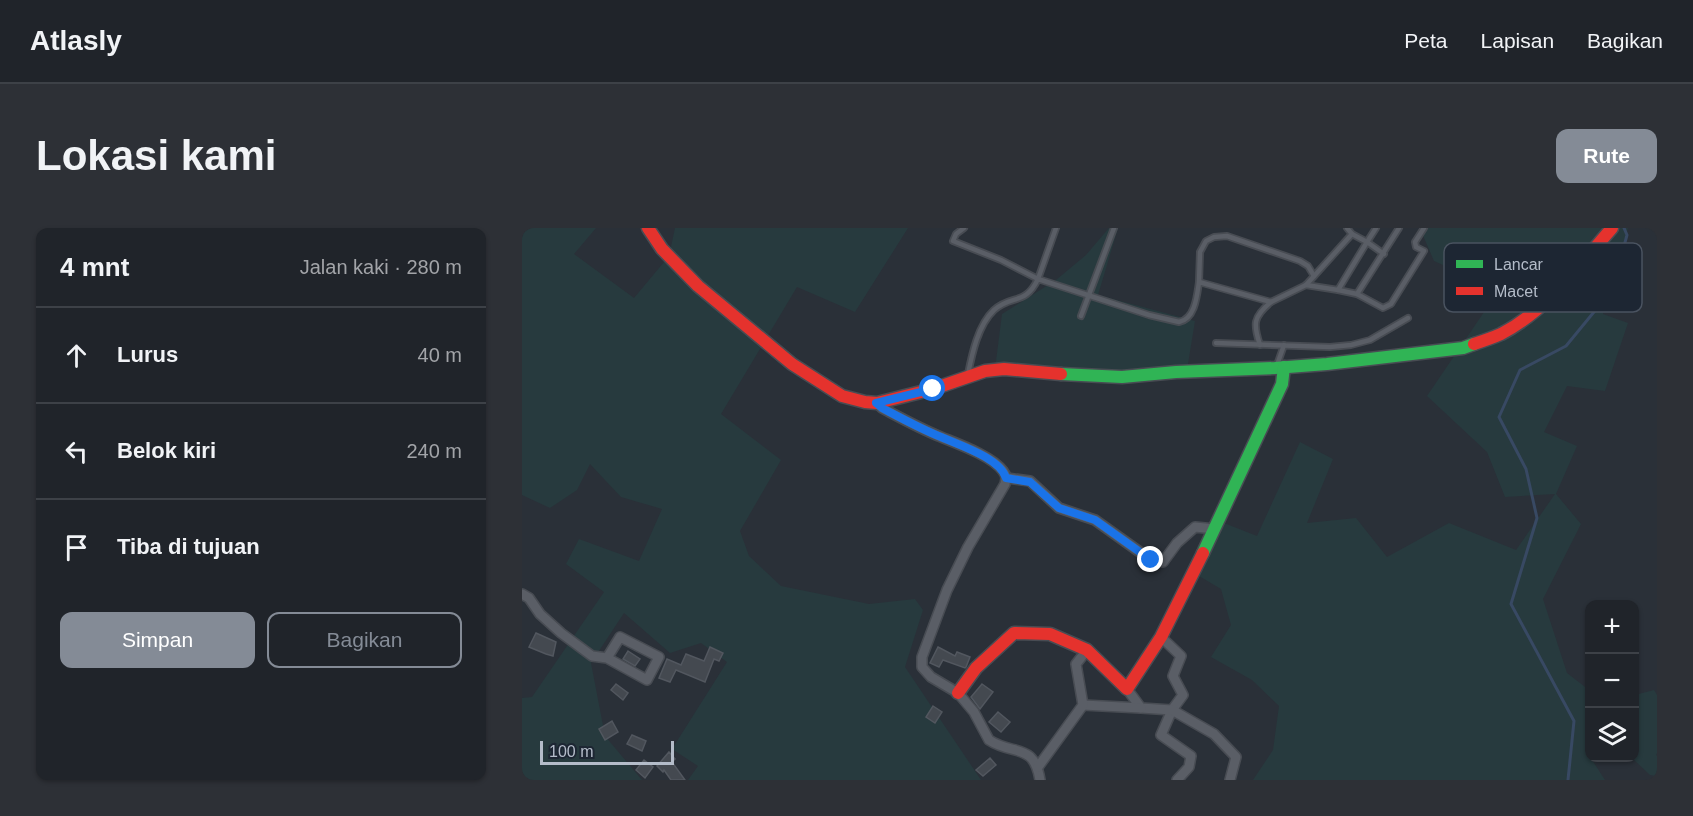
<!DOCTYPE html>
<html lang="id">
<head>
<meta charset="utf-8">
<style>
	:root { --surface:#20242a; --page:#2d3036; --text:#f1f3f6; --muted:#a2a4a8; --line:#3d4147; --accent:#848b96 }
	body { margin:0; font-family:Arial,sans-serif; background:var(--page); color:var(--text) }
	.controls { position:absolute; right:18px; bottom:18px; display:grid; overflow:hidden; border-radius:12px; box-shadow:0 2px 4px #0004 }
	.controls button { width:54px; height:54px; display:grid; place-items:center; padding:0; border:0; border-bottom:2px solid var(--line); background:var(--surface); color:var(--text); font:30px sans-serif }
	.scale { position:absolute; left:18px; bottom:15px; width:134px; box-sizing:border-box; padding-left:6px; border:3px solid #b4bcc9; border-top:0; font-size:16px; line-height:21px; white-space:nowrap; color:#b4bcc9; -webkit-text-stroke:4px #1d2633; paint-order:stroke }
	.stop { position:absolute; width:18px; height:18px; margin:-14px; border:4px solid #1a73e8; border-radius:50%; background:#fff }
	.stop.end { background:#1a73e8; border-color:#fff; box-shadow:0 2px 6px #0008 }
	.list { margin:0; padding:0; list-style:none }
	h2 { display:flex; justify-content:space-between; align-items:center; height:78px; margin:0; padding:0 24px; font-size:26px }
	h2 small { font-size:20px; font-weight:400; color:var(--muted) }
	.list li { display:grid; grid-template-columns:39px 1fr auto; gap:18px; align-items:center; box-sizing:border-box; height:96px; padding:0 24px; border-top:2px solid var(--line) }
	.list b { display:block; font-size:22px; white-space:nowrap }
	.list em { font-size:20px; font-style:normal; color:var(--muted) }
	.actions { display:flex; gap:12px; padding:18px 24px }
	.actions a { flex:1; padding:14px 0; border:2px solid var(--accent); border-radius:12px; text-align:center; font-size:21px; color:var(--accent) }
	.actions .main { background:var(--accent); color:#fff }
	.icon { flex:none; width:33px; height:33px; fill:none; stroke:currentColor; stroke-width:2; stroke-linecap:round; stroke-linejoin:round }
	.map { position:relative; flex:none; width:1135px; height:552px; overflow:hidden; border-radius:12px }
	header { display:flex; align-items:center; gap:36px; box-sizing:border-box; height:84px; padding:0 30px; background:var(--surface); border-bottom:2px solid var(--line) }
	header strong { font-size:28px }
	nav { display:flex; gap:33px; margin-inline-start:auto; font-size:21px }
	.intro { display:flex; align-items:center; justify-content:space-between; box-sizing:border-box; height:144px; padding:0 36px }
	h1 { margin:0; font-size:42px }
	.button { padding:15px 27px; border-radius:12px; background:var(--accent); color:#fff; font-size:21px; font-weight:700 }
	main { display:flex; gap:36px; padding:0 36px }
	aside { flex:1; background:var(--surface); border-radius:12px; box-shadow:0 2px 4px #0004 }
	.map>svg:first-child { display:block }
</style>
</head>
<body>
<header>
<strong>Atlasly</strong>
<nav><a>Peta</a><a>Lapisan</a><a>Bagikan</a></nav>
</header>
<div class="intro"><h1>Lokasi kami</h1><a class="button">Rute</a></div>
<main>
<aside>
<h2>4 mnt<small>Jalan kaki · 280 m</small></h2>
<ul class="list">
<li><svg class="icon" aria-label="ahead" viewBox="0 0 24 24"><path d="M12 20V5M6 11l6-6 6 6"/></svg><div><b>Lurus</b></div><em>40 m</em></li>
<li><svg class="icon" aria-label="left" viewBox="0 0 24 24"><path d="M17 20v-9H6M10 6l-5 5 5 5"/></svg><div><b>Belok kiri</b></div><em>240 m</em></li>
<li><svg class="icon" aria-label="arrive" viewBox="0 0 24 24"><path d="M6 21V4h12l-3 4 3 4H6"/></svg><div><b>Tiba di tujuan</b></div></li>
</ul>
<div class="actions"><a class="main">Simpan</a><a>Bagikan</a></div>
</aside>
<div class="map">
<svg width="1135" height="552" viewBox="0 0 1135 552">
	<rect width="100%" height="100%" fill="#2a3038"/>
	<!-- green -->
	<g fill="#273a3e">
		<polygon points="0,0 74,0 52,26 112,70 147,28 153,0 386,0 333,84 275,59 199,186 259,232 218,303 227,328 259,358 347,376 393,371 401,382 383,439 459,552 166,552 176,538 150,521 205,434 179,415 148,425 102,385 69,435 83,508 120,552 0,552 0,470 10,469 82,364 44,336 57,311 117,333 140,281 99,269 68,236 55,262 28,280 0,267"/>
		<polygon points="587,0 596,0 576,67 673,93 665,142 568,150 473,141 480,86 534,52 564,27"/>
		<polygon points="902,0 1106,0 1081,86 1106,95 1083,163 1045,158 1022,204 1055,218 1034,266 1059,296 1021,371 1045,445 1067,462 1065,524 1083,552 731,552 751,522 757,478 730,452 689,429 709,397 699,361 677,348 702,295 735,308 778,214 811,231 785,295 834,290 865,329 927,295 994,322 1033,266 983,269 965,224 905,168 977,62 912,33 900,5"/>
		<polygon points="1132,462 1135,467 1135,525 1134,527 1135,528 1135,548 1128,547 1110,530 1112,530 1113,467"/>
	</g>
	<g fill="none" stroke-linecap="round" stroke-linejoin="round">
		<!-- stream -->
		<polyline stroke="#384963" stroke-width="3" points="1046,552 1052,493 989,376 1015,290 1004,241 977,189 998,142 1044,118 1090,62 1105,7 1102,0"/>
	</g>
	<!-- building -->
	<g fill="#444950" stroke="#52575f" stroke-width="1.5">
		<polygon points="14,405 34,414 31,428 24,426 7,419"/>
		<polygon points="188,419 201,425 197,433 192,431 183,454 154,442 148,454 137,450 145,431 159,437 164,426 182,433"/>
		<polygon points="416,419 433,428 435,424 448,429 444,439 443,440 421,432 417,439 408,435"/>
		<polygon points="106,423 118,431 113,438 101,431"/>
		<polygon points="94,456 106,465 101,472 89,462"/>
		<polygon points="460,456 471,464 458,481 449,469"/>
		<polygon points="411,478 420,484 413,495 404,489"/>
		<polygon points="476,484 488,494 479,504 467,494"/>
		<polygon points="90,493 96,504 83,512 77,501"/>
		<polygon points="110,507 124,513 120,523 105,516"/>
		<polygon points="147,524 153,531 150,534 163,552 149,552 142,542 141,544 135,538"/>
		<polygon points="468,530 474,537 461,548 454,542"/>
		<polygon points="122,532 131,539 123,550 114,542"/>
	</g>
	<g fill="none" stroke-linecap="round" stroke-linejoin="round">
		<defs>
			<g id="lane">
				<polyline points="442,0 434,6 431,13 479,32 516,51 534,0"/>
				<polyline points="825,0 830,6 845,14 816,62 835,66 861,80 869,76 902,23 894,19 893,14 902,0"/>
				<polyline points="854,0 845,14 862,26"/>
				<polyline points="677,54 678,24 684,13 692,9 705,8 778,33 786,38 792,48"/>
				<polyline points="784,57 816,62"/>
				<polyline points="835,66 877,0"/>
				<polyline points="559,88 592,0"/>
				<polyline points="694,115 808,119 829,117 848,112 886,90"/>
				<path d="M738 117C731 96 731 89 749 74"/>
				<polyline points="755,137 762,117"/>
				<path d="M446 146C450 126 456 97 472 82 490 66 503 78 516 51L627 87 657 94C673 91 675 68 677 54L749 74 784 57 830 6"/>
			</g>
			<g id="street">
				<path d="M355 175 360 180C379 190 399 201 419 209 436 216 470 228 481 243 485 248 484 251 483 256L446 319 425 362 400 429V439L409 449 436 465 452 484 467 512C491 528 512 514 518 552"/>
				<polyline points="485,250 508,253 537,280 573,292 629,332 641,334 655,315 673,299 693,301"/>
				<polyline points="0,366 7,370 18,386 39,405 70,428 85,430 125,452 137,429 98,409 85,430"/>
				<polyline points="639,409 659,428 651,448 661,467 650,482 639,507 669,528 667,539 655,552"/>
				<polyline points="605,461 619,480 650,482 692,506 714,529 708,552"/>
				<polyline points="561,477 619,480"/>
				<polyline points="516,539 561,477 554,436 565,422"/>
			</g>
			<g id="fast">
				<polyline points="539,146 600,149 654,144 753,140 805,136 941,120 952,116"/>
				<polyline points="681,325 760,156 762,139"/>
			</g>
			<g id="jam">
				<polyline points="126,0 140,21 176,58 270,136 320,168 343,174 355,175 411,161 463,143 482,141 539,146"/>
				<path d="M952 116C961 113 970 110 979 106 1025 82 1056 39 1090 0"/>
				<polyline points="436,465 454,440 492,405 528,406 565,422 605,461 639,409 681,325"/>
			</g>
		</defs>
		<!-- lane casing -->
		<use href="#lane" stroke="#484c53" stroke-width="8"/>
		<!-- street casing -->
		<use href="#street" stroke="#484c53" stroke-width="12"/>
		<!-- fast casing -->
		<use href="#fast" stroke="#484c53" stroke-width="15"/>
		<!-- jam casing -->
		<use href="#jam" stroke="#484c53" stroke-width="15"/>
		<!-- lane -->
		<use href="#lane" stroke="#5a5e66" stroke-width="4.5"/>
		<!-- street -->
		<use href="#street" stroke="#5a5e66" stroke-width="9"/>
		<!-- fast -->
		<use href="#fast" stroke="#30b455" stroke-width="12"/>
		<!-- jam -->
		<use href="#jam" stroke="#e5322d" stroke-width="12"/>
	</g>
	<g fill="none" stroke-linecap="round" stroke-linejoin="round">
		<!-- route -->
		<path stroke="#1a73e8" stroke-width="8" d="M411 161 354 175 360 180C379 190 399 201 419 209 437 217 478 230 484 250L508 254 537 280 573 292 629 332"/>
	</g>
	<!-- legend -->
	<rect x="922" y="15" width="198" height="69" rx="9" fill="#1d2633" stroke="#4a5360" stroke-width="1.5"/>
	<rect x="934" y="32" width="27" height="8" fill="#30b455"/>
	<rect x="934" y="59" width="27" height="8" fill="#e5322d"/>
	<g font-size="16" fill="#b4bcc9">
		<text x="972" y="42">Lancar</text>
		<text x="972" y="69">Macet</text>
	</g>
</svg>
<div class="controls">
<button>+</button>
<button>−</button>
<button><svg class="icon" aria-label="layers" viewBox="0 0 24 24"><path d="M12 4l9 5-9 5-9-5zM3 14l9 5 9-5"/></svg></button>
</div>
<div class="scale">100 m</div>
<div class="stop" style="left:411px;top:161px"></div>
<div class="stop end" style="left:629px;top:332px"></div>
</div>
</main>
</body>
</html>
